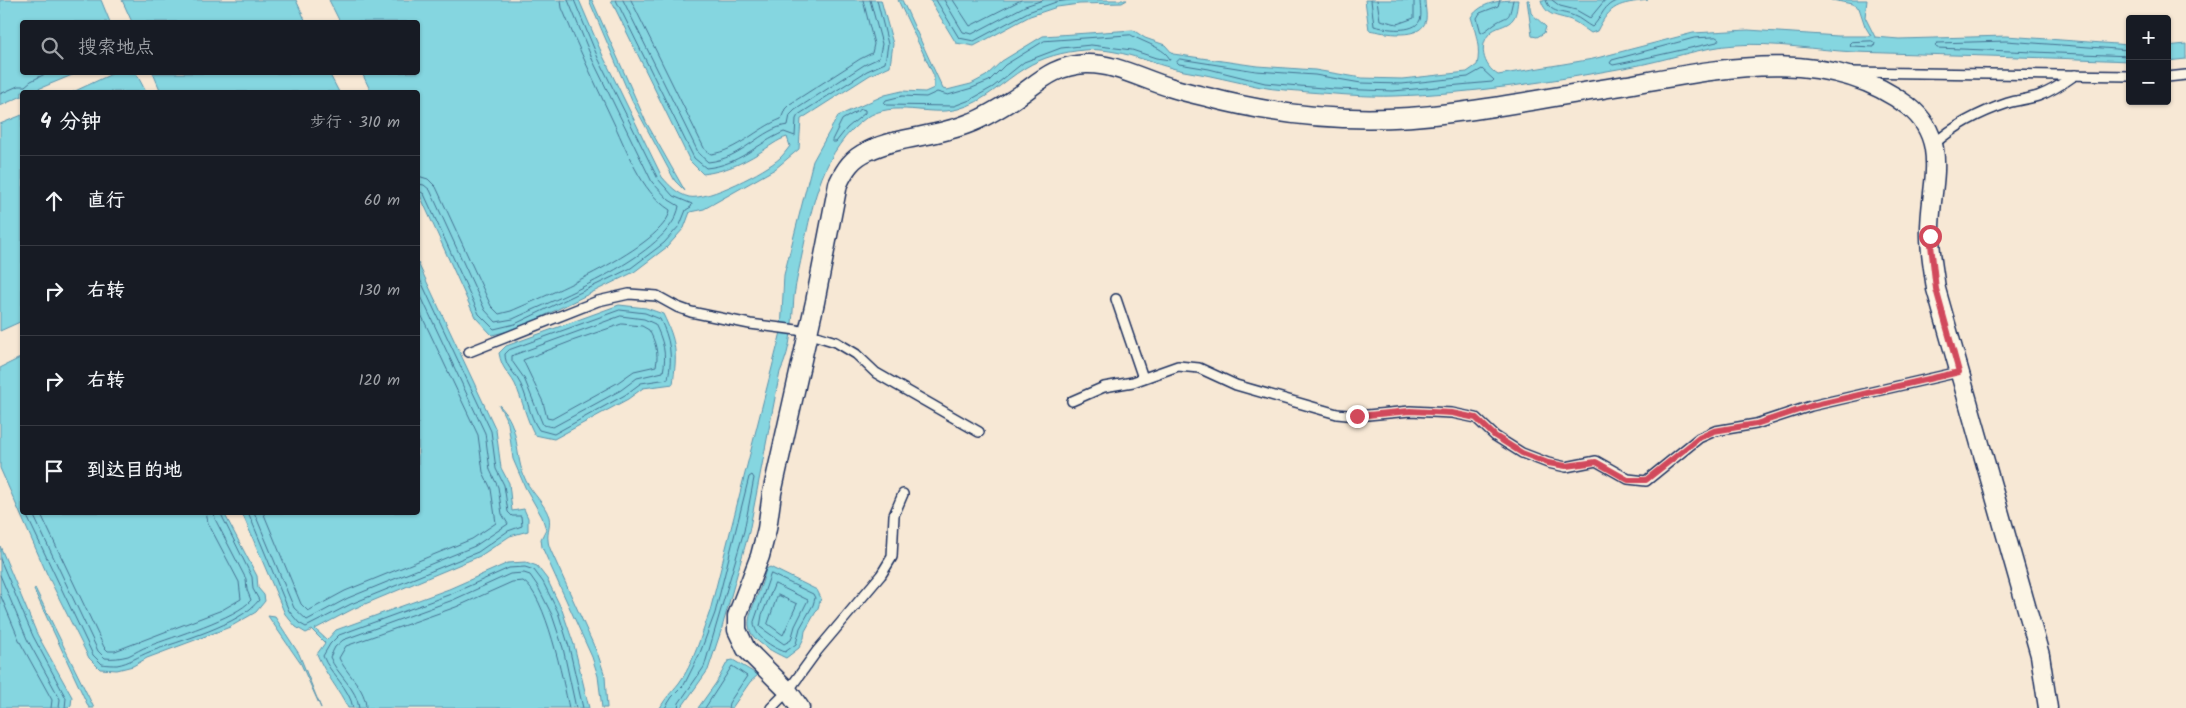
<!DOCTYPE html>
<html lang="zh">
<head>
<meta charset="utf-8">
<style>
	:root { --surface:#171b24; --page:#242831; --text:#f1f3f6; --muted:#9ea1a6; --line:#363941 }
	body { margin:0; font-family:Kalam,"LXGW WenKai TC",sans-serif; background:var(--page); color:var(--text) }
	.controls { position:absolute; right:15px; top:15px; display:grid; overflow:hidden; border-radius:5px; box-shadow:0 1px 4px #0004 }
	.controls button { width:45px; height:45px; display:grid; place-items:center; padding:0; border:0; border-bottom:1px solid var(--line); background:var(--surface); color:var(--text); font:25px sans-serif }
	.stop { position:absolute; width:15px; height:15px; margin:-11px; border:4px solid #d1495b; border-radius:50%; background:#fff }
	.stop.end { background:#d1495b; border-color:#fff; box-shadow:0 1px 5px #0008 }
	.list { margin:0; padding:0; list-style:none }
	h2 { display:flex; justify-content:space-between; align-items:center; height:65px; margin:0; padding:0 20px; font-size:21px }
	h2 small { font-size:16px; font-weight:400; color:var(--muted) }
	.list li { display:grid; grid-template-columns:32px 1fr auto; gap:15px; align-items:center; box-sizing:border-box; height:90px; padding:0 20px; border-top:1px solid var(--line) }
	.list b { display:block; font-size:19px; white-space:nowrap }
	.list em { font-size:16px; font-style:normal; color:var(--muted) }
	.icon { flex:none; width:28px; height:28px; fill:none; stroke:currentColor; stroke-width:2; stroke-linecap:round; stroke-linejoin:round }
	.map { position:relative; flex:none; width:2186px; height:708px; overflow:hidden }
	.search { position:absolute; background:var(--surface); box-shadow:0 1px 4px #0004; left:20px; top:20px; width:400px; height:55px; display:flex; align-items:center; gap:12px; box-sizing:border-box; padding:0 18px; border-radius:5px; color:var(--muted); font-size:19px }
	.panel { position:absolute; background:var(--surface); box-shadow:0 1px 4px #0004; left:20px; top:90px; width:400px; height:425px; border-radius:5px }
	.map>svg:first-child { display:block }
</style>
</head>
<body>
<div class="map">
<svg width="2186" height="708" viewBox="0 0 2186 708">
	<rect width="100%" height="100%" fill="#f7e8d5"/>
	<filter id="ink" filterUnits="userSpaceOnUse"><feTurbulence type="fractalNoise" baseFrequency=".02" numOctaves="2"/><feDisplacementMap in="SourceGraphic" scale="10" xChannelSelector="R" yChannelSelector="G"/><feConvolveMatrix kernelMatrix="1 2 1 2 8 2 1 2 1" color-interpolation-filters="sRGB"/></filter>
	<g filter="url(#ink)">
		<!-- water -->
		<g fill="#85d6e0" stroke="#5b93ac">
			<polygon points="0,0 101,0 110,22 22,22 22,72 77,73 31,92 22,92 22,96 0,106"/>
			<polygon points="122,0 296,0 306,22 132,22"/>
			<path d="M329 0H579L603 56 662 177C670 186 677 194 689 197 708 201 766 171 780 158 784 154 787 150 790 146L787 137C777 140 769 147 759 153 741 164 725 171 703 174L690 161 611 0H881L893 44 890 66 870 75 801 119 799 149 775 169 704 209 690 212 684 228 667 247 634 272 517 329 492 335 475 317 418 191V92H371L362 73 418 72V22H340Z"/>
			<polygon points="589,0 592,0 646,122 685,191 675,181 632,101"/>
			<path d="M898 0H902L943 89 947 90 971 84 986 76 1002 61 1043 36 1133 30 1145 38 1165 45 1173 54 1257 66 1315 70 1362 78 1402 79 1467 72 1477 65C1481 49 1476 34 1471 17 1482 2 1500 0 1518 0 1517 6 1517 14 1513 19 1508 26 1499 26 1492 31 1477 44 1483 66 1498 75L1593 59 1693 33 1748 30 1838 36H1871L1865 26 1859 8 1852 4 1832 0H1867L1865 17 1875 37 1899 39 2006 36 2130 45V61C2038 57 1946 55 1854 52 1817 50 1773 42 1736 45 1700 47 1665 61 1629 67 1554 81 1470 94 1394 96 1366 97 1336 94 1308 92 1292 90 1276 90 1261 87 1235 82 1210 75 1184 71 1151 64 1119 47 1084 50 1063 52 1043 57 1025 68 1002 82 985 102 958 109 928 117 894 99 866 118 823 149 813 201 803 250 800 265 796 281 794 296 792 323 792 347 780 372L749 532 721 631 708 670 681 708H660C666 697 671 693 679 683 693 665 702 633 710 611L781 332 784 275 813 161 838 116 885 95 902 91 925 92 934 88V76Z"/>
			<polygon points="930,0 1127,0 1122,3 1079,4 1057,7 1030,16 974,46 956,43"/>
			<path d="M1365 0H1425C1425 6 1427 14 1426 20 1421 41 1384 33 1369 30Z"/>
			<polygon points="1527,0 1529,0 1531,13 1546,27 1544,33 1537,37 1532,36"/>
			<path d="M1541 0H1648C1618 4 1611 4 1597 31L1591 33C1585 29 1578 23 1571 20 1557 15 1546 17 1541 0Z"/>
			<polygon points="2186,44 2186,59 2167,61 2167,46"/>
			<polygon points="116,72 136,73 146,92 73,92"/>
			<polygon points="153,73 329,73 339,92 161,92"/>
			<polygon points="22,115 22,321 0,331 0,124"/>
			<path d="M418 263 496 430 501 468 509 483 512 511 524 509 528 518V531L510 536 480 556 353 609 315 629 327 640 336 630 449 589 508 563 526 562 537 566 547 579 562 610 574 645 589 708H348C339 689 325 674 317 654L325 643 312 630 306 633 296 627 285 614 242 513 418 512Z"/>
			<path d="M619 305 646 308 663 314C677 343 677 353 673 384L643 388 628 399 554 439 535 435C526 419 523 401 515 384 508 371 502 370 499 353L506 346Z"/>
			<polygon points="22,357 22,512 224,513 257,576 258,588 264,595 265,601 256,612 230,627 147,658 133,666 117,670 100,669 89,658 47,574 0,468 0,368"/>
			<path d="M499 405C522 428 513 454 526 481 532 493 545 504 549 517 551 526 547 532 548 540 548 544 550 548 551 551L598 655 605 676 607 708H602L598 676 592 657 542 547 541 539 546 529 542 517 525 487 513 459 508 423Z"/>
			<polygon points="0,546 37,634 72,697 71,705 68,708 0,708"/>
			<path d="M770 567 817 590 821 598 818 608 805 631 804 638 799 648 786 658C726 630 754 618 766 569Z"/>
			<polygon points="35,588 94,708 89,708 34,590"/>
			<polygon points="268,616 275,617 299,654 321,708 301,664"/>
			<polygon points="733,660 758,675 750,682 732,708 698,708 716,683 728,661"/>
		</g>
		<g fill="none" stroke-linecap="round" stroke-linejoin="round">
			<!-- shore -->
			<g stroke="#457292" stroke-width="1">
				<path d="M616 0 694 158 706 168C739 165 756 144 784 132L795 136 796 119 798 115 867 71 885 63 888 44 877 0"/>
				<path d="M623 0 699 154 708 162C742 159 761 128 788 125L790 115 795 110 864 65 879 58 882 44 870 0"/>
				<path d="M631 0 705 150 711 154C737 151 757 128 781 119L785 109 790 104 860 59 872 53 874 44 863 0"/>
				<polyline points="936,0 959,38 974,41 1028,12 1056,2 1070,0"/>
				<polyline points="944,0 963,32 972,34 1025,6 1043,0"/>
				<polyline points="953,0 970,26 1021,0"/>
				<path d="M1371 0 1374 26C1385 29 1414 34 1420 20 1422 15 1420 6 1420 0"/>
				<polyline points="1377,0 1380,20 1397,24 1414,18 1414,0"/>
				<path d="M1500 0 1498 6 1480 13 1477 18 1481 33C1486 31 1490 27 1494 24 1510 13 1508 23 1513 0"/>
				<path d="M1546 0C1550 14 1563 11 1574 16 1580 18 1586 24 1592 27 1603 17 1602 4 1620 0"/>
				<polyline points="1552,0 1560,6 1576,10 1590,18 1605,0"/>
				<path d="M1131 35C1142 42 1166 48 1170 60L1156 58 1132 50 1091 45 1061 48 1024 62 993 87 970 100 954 106 886 105 884 103 886 100 902 96 926 97 937 92 948 95 972 88 989 81 1005 65 1044 41Z"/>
				<polygon points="1716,37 1719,39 1717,42 1628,62 1613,65 1610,63 1612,60 1694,38"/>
				<polygon points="1872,41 1875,43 1874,47 1851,46 1849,44 1851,42"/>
				<polyline points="2130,50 2006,41 1937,43 1935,45 1937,48 2130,56"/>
				<polygon points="1180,59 1256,71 1315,75 1361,83 1402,84 1468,77 1482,69 1494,80 1492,82 1393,91 1334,89 1265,83 1209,69 1179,64 1177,62"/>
				<polyline points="0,94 18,86 25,86 31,81 49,72"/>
				<polygon points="862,109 865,110 865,113 847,128 836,142 832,142 832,140 842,120"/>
				<path d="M418 176 428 179 436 187 491 306 499 314 511 311C543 297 666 246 670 210 640 191 626 148 611 117 594 81 577 45 562 8L561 0"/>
				<path d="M418 184 424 185 430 190 485 310 496 322 513 319C555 299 671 255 679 206L669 200 652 182 593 61 568 0"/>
				<polyline points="418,190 424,194 479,314 494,329 515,324 631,268 664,243 680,225 686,210 691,207 692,204 673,196 658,179 598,58 574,0"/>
				<path d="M620 310 645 313 660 319C670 339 673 356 668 379L641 383 625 395 554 434 539 430C528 415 528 394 517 378 512 370 505 365 505 354L509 350Z"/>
				<path d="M621 316 644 319 655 324C663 340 667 354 663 372L637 378 621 390 553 427 543 425 524 378 512 361V356Z"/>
				<path d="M622 324 642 326 649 330C655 341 659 353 656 366L634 371 617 383 552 419 547 418 543 402 523 360 572 341Z"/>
				<path d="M25 512 93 655 102 664C107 665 113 665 117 665 129 663 139 656 149 652 179 641 240 625 259 600L253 589 252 577 220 512"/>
				<path d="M32 512 98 651 105 658C113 659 120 658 128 656 135 653 142 648 149 646 172 637 237 618 251 600L247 590 246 579 215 519 214 512"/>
				<polyline points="40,512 104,647 108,651 115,651 222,610 241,599 239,582 208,523 206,512"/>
				<polyline points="248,512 289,611 299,623 306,627 351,604 478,552 508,531 522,526 521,516 512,516 508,512 504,485 496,469 491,431 418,275"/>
				<polyline points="254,512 294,608 307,620 348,598 475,546 508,524 502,514 498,487 490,470 485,433 418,290"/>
				<polyline points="263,512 301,604 308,611 345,591 472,539 496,523 491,489 483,472 478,435 418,308"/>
				<polyline points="0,559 33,636 66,698 65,708"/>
				<path d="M771 574 813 594 815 598 813 605 800 628 796 644 785 652C772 647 754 637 754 622Z"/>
				<polyline points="0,575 27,639 60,699 59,708"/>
				<polygon points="775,584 808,600 795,626 791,640 784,644 760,627 762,615"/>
				<polyline points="0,594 20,642 52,700 51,708"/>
				<polygon points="778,595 797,604 783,635 768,624"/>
				<path d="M353 708C350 688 330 674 323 656L330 644 339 635 451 594 509 568 525 567 534 570 543 582 558 612 569 647 583 708"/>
				<path d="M359 708C357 688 337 675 330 657L335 647 343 640 453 600 510 574 524 573 530 575 537 585 552 615 563 648 576 708"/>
				<path d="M366 708C366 688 347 675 339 658L346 646 456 607 512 582 523 581C546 595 563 681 569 708"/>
				<polyline points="665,708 672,697 684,685 700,653 715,613 749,477 752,475 754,478 744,531 704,667 679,703 678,708"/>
				<polyline points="705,708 732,666 747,676 729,703 728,708"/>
			</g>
			<defs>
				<g id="service">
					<polyline points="1850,72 2130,76"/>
					<polyline points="2167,77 2186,75"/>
					<path d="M1934 144C1955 125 1981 112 2008 103 2018 100 2029 99 2038 96 2052 91 2064 83 2075 75"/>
					<polyline points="1116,299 1143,378"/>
					<polyline points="469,352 598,301 629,294 657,296 677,307 691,312 750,324 797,330 836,342 856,354 876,373 979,432"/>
					<polyline points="1072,401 1104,387 1133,382 1178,366 1199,368 1236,385 1337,414 1357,416 1410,411 1452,413 1476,418 1495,436 1522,453 1548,463 1566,467 1596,461 1628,479 1646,481 1699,438 1715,431 1756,424 1811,406 1959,372"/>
					<polyline points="771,708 788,691 817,651 881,575 892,557 894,515 903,494"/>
				</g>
				<path id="minor" d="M800 708 788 691 746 649 737 630V616L760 556 767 529 772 493 815 302 838 184C845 169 852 158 868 151 900 136 937 137 970 123 984 118 998 109 1011 101 1038 84 1050 66 1086 64 1114 63 1142 79 1169 87 1181 91 1194 94 1207 97 1286 118 1369 124 1450 113 1509 106 1568 94 1627 85 1718 69 1827 44 1908 106 1953 141 1928 190 1930 236 1930 254 1934 272 1936 289L2040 655 2048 708"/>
			</defs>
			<!-- service casing -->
			<use href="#service" stroke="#1b2f5e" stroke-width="12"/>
			<!-- minor casing -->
			<use href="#minor" stroke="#1b2f5e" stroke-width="21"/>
			<!-- service -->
			<use href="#service" stroke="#fcf5e5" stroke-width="9"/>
			<!-- minor -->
			<use href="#minor" stroke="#fcf5e5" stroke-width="18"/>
		</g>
	</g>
	<g fill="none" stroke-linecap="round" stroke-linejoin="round" filter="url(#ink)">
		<!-- route -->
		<polyline stroke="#d1495b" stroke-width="6" points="1357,416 1410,411 1452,413 1476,418 1495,436 1522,453 1548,463 1566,466 1596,462 1628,480 1646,480 1699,438 1714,431 1756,424 1811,406 1959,372 1936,289 1930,236"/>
	</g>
</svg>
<div class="controls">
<button>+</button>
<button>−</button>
</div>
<div class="stop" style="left:1930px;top:236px"></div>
<div class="stop end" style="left:1357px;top:416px"></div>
<div class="search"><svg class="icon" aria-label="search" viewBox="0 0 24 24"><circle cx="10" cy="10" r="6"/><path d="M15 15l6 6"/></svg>搜索地点</div>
<section class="panel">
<h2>4 分钟<small>步行 · 310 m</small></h2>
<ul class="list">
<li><svg class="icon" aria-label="ahead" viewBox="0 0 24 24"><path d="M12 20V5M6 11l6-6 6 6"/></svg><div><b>直行</b></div><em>60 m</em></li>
<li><svg class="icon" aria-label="right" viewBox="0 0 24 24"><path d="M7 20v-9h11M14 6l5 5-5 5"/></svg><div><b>右转</b></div><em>130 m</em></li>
<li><svg class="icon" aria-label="right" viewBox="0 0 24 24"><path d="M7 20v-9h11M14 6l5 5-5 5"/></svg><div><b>右转</b></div><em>120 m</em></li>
<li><svg class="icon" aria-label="arrive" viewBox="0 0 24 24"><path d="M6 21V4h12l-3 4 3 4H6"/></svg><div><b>到达目的地</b></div></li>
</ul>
</section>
</div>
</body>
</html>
